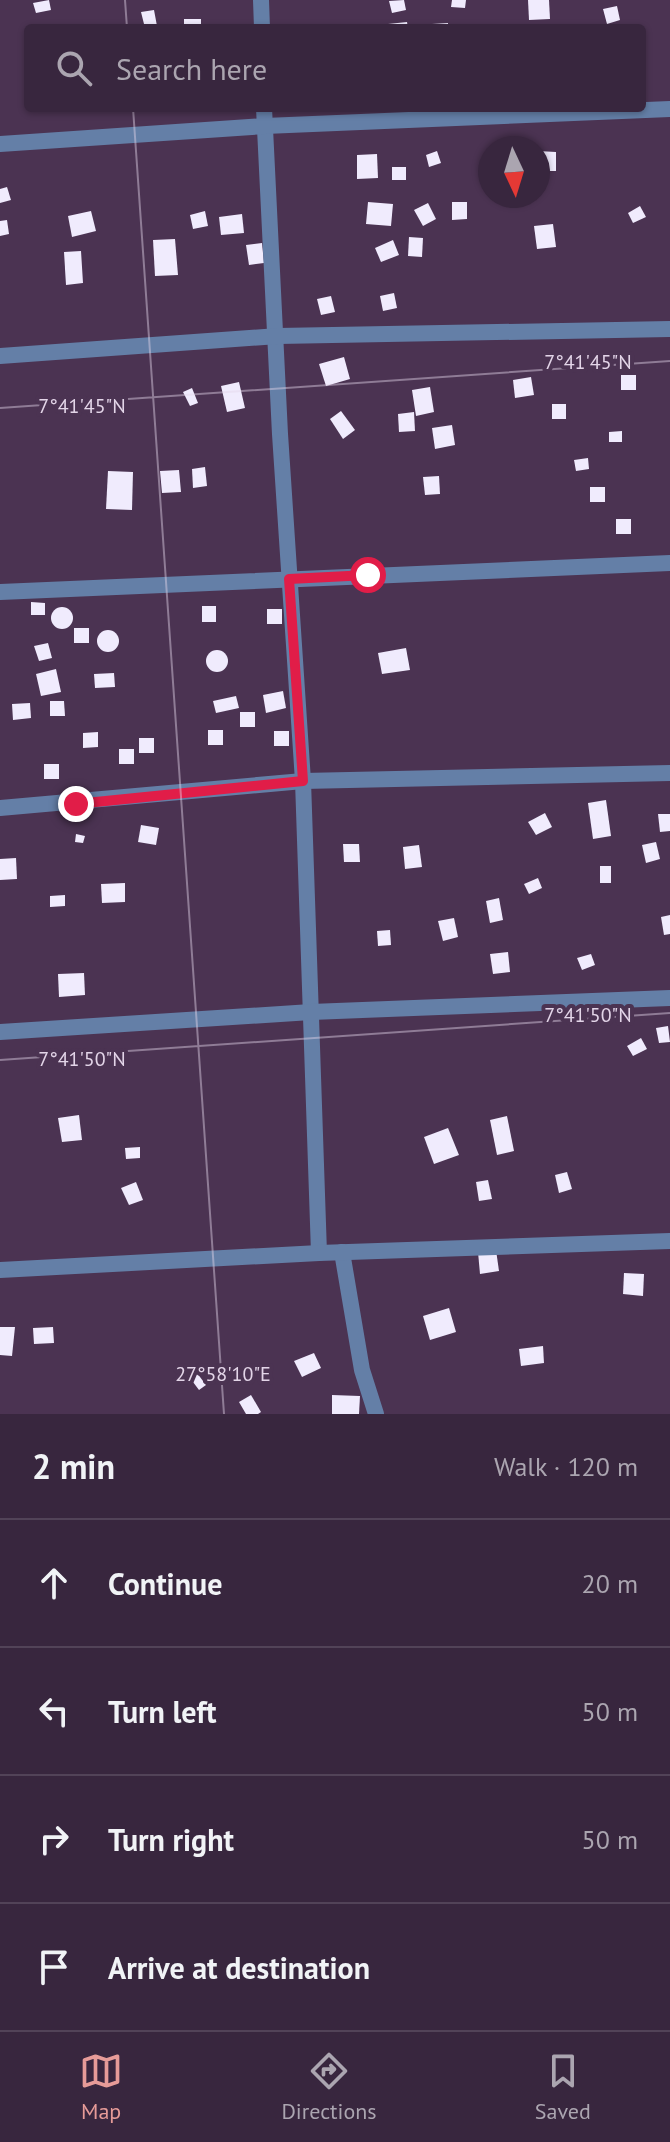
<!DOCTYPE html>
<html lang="en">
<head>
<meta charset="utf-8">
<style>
	:root { --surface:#38263e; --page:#433249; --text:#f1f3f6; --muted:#aba5b0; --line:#524358; --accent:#e69b98 }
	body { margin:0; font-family:"PT Sans",sans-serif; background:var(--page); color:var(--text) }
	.compass { position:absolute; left:478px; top:136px; width:72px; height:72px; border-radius:50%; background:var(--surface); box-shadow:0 2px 6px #0004; rotate:176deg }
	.stop { position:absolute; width:24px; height:24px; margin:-18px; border:6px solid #e11d48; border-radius:50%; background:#fff }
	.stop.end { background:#e11d48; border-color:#fff; box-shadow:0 2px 8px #0008 }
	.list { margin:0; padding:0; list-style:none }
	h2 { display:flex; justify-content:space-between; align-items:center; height:104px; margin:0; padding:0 32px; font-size:34px }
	h2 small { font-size:26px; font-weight:400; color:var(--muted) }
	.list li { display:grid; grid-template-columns:52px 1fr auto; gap:24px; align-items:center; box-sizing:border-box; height:128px; padding:0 32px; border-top:2px solid var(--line) }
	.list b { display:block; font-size:30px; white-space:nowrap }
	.list em { font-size:26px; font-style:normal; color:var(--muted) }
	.icon { flex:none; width:44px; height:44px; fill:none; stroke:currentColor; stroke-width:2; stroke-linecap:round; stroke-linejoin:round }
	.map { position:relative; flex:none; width:670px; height:1414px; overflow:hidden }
	.search { position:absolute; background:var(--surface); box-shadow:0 2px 6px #0004; left:24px; right:24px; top:24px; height:88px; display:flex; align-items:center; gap:20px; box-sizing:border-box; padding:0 28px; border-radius:8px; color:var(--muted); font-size:30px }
	.sheet { height:616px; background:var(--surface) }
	nav { display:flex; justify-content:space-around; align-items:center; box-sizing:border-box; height:112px; border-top:2px solid var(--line); background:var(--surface); font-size:22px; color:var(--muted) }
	nav a { display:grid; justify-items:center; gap:4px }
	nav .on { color:var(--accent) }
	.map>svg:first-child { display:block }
</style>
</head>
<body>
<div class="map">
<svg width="670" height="1414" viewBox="0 0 670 1414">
	<rect width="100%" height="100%" fill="#4b3352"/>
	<!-- building -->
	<g fill="#f0ebfd">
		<polygon points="49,0 51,10 36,13 33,3"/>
		<polygon points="404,0 406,10 392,13 389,1"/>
		<polygon points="452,0 466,0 465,8 451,7"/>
		<polygon points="528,0 549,0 550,19 529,20"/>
		<polygon points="617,6 620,20 607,24 603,9"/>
		<polygon points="154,10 157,26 145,28 141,12"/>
		<rect x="184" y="19" width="17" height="9"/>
		<polygon points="407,22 408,28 389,28 388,24"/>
		<polygon points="448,23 448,28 432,28 432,24"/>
		<polygon points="523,140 525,148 509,148 508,142"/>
		<polygon points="437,151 441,163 429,167 426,155"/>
		<polygon points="538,151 556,152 556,171 538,171"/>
		<polygon points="377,154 378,178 357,179 357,155"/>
		<rect x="392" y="167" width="14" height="13"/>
		<polygon points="7,187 11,200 0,203 0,189"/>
		<polygon points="368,202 393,204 391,226 366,224"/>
		<polygon points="452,202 467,202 467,219 452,220"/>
		<polygon points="428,203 436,219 423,226 414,210"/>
		<polygon points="640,206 646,217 633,223 628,213"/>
		<polygon points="91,211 96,231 72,237 68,216"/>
		<polygon points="205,211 208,226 193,229 190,215"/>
		<polygon points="242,214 244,233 221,235 219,217"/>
		<polygon points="7,220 9,234 0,236 0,221"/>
		<polygon points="553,224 556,247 537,249 534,226"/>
		<polygon points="409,237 423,238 422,257 408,256"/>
		<polygon points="175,239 178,275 155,276 153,240"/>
		<polygon points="393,240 399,255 381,262 375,248"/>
		<polygon points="262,243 264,263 249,265 246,245"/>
		<polygon points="81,251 83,283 66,285 64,252"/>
		<polygon points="394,293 397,308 383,311 380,296"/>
		<polygon points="331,296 335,312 321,315 317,299"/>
		<polygon points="344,357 350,379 326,386 319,364"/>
		<rect x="621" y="375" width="15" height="15"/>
		<polygon points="531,377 534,395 515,398 513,380"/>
		<polygon points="239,382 245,408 227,412 221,386"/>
		<polygon points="430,387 434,412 416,416 412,390"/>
		<polygon points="192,388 198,403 190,406 183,392"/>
		<rect x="552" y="404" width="14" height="15"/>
		<polygon points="341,411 355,430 343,439 330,419"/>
		<polygon points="414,412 415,431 399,432 398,414"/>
		<polygon points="452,425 455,445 435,449 432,428"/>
		<polygon points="622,431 622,442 609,442 609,432"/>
		<polygon points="588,458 589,469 576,471 574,460"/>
		<polygon points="205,467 207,486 193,488 192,469"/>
		<polygon points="179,470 181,492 162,493 160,471"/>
		<polygon points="108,471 133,472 132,510 106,509"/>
		<polygon points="439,476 440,494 425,495 423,477"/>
		<rect x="590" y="487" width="15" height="15"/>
		<rect x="616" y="519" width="15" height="15"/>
		<polygon points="31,602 45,603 45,615 31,615"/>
		<rect x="202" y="606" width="14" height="16"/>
		<circle cx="62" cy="618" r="11"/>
		<rect x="267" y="609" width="15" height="15"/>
		<rect x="74" y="628" width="15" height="15"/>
		<circle cx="108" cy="641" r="11"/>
		<polygon points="48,643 52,658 39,661 34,646"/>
		<polygon points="406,648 410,670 382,674 378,653"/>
		<circle cx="217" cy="661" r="11"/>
		<polygon points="56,669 61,692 41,696 36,674"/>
		<polygon points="114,673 115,687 95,688 94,674"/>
		<polygon points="283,691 286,708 266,713 263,695"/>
		<polygon points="236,696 239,708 216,713 213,701"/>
		<polygon points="50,701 64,701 65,716 50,716"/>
		<polygon points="30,703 31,718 13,720 12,704"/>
		<rect x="240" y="712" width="15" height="15"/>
		<rect x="208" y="730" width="15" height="15"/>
		<rect x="274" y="731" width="15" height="15"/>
		<polygon points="98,732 98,747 83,748 83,733"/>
		<rect x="139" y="738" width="15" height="15"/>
		<rect x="119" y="749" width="15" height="15"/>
		<rect x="44" y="764" width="15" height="15"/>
		<polygon points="606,800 611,836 593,839 588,803"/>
		<polygon points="545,813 552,827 536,835 528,822"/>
		<polygon points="658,814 670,814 670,831 660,832"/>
		<polygon points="141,825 159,828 156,845 138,842"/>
		<polygon points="76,834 85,836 83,843 75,842"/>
		<polygon points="656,842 660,859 646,863 642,845"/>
		<polygon points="343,844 359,844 360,862 344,862"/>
		<polygon points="419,845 422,867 405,869 403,847"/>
		<polygon points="16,858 17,879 0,880 0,859"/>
		<rect x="600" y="866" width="11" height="17"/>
		<polygon points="538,878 542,888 529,894 524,884"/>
		<polygon points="125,883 125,902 102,903 101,884"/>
		<polygon points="65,895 65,906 50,907 50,896"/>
		<polygon points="499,898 503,920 490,923 486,901"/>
		<polygon points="670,915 670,934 664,935 661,917"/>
		<polygon points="454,918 458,937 443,941 438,921"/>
		<polygon points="390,930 391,945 378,946 377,931"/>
		<polygon points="508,952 510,972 493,974 490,954"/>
		<polygon points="591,954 595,965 582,970 577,958"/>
		<polygon points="84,973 85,995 59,997 58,974"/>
		<polygon points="668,1026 670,1042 659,1043 656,1028"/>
		<polygon points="641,1038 647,1049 633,1056 627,1046"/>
		<polygon points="79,1115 82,1140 62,1142 58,1118"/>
		<polygon points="507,1116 514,1151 497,1155 490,1120"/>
		<polygon points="448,1128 459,1155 434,1164 424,1137"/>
		<polygon points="140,1147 140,1158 126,1159 125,1148"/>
		<polygon points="567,1172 572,1189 559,1193 555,1175"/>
		<polygon points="488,1180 492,1199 479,1201 476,1182"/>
		<polygon points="136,1182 143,1200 129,1205 121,1188"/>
		<polygon points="496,1250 499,1271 480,1274 478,1252"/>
		<polygon points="624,1273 644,1274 643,1296 623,1294"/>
		<polygon points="449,1308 456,1332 430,1340 423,1316"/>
		<polygon points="0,1327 15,1327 12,1356 0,1355"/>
		<polygon points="53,1327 54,1343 34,1344 33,1328"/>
		<polygon points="543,1346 544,1363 521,1366 519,1349"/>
		<polygon points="314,1353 321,1368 302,1377 294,1361"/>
		<polygon points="197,1373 206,1385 199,1390 190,1378"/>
		<polygon points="251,1395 261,1412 258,1414 246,1414 239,1402"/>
		<polygon points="332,1395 360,1396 359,1414 332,1414"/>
	</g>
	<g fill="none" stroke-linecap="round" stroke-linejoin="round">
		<!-- street -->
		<g stroke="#647fa7" stroke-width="16">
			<polyline points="261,0 262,28"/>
			<polyline points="264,108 280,434 303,781 319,1253"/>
			<polyline points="0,144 265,126 670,109"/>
			<polyline points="0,356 278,336 670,329"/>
			<polyline points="0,592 670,563"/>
			<polyline points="0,808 303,781 670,773"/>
			<polyline points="0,1032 311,1012 670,998"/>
			<polyline points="342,1252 362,1370 376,1414"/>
			<polyline points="0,1270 319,1253 670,1241"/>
		</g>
	</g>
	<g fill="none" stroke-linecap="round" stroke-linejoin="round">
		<!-- route -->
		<polyline stroke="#e11d48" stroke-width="10" points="76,804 303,781 289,579 368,575"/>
	</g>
	<!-- ticks -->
	<path fill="none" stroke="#e3d5e8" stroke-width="2" stroke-opacity="0.45" d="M125 0 127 28M133 108 224 1414M0 408 670 361M0 1060 670 1013"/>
	<g font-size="20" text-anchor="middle" fill="#e3d5e8" stroke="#4b3352" stroke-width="8" stroke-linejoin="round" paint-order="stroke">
		<text x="588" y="369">7°41'45"N</text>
		<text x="82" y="413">7°41'45"N</text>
		<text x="588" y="1022">7°41'50"N</text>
		<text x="82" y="1066">7°41'50"N</text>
		<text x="223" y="1381">27°58'10"E</text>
	</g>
</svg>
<svg class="compass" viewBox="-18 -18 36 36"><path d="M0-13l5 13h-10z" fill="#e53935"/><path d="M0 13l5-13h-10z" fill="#aba5b0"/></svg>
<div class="stop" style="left:368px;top:575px"></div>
<div class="stop end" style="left:76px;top:804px"></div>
<div class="search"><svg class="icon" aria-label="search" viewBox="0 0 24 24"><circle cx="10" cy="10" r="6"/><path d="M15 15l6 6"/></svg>Search here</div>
</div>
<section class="sheet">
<h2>2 min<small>Walk · 120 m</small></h2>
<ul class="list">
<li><svg class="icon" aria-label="ahead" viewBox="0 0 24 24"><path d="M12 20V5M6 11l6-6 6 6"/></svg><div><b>Continue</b></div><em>20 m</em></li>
<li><svg class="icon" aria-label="left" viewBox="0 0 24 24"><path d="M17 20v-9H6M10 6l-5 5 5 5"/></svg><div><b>Turn left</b></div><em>50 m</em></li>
<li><svg class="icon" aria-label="right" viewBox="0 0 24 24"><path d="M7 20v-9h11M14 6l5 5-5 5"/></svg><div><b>Turn right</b></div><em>50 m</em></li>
<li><svg class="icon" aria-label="arrive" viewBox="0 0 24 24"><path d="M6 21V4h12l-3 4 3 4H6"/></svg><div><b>Arrive at destination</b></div></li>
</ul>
</section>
<nav>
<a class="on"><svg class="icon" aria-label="map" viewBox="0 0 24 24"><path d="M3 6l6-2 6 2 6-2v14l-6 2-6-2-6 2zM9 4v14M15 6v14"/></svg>Map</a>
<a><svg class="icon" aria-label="directions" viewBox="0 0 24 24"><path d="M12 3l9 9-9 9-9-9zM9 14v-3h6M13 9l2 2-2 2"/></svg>Directions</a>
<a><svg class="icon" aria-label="saved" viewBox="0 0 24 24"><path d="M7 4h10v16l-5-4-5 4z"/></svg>Saved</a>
</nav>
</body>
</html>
